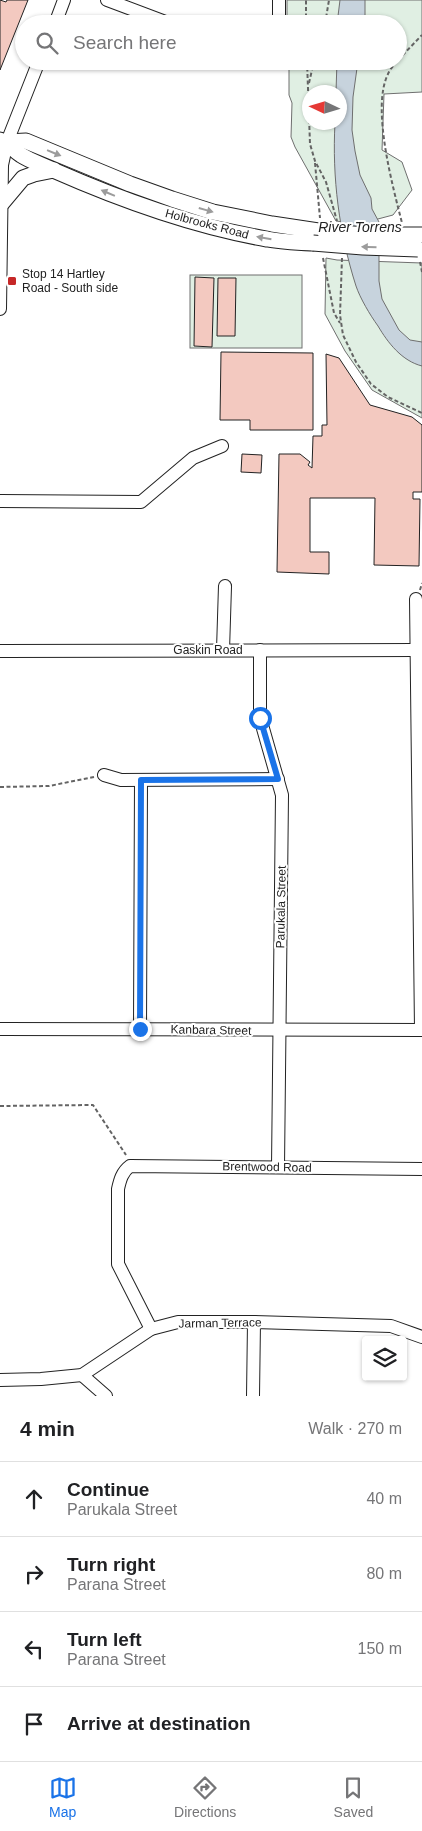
<!DOCTYPE html>
<html lang="en">
<head>
<meta charset="utf-8">
<style>
	:root { --surface:#fff; --page:#f2f2f2; --text:#202124; --muted:#757577; --line:#e0e0e0; --accent:#1a73e8 }
	body { margin:0; font-family:Helvetica,sans-serif; background:var(--page); color:var(--text) }
	.controls { position:absolute; right:15px; bottom:15px; display:grid; overflow:hidden; border-radius:5px; box-shadow:0 1px 4px #0004 }
	.controls button { width:45px; height:45px; display:grid; place-items:center; padding:0; border:0; border-bottom:1px solid var(--line); background:var(--surface); color:var(--text); font:25px sans-serif }
	.compass { position:absolute; left:302px; top:85px; width:45px; height:45px; border-radius:50%; background:var(--surface); box-shadow:0 1px 4px #0004; rotate:274deg }
	.stop { position:absolute; width:15px; height:15px; margin:-11px; border:4px solid #1a73e8; border-radius:50%; background:#fff }
	.stop.end { background:#1a73e8; border-color:#fff; box-shadow:0 1px 5px #0008 }
	.list { margin:0; padding:0; list-style:none }
	h2 { display:flex; justify-content:space-between; align-items:center; height:65px; margin:0; padding:0 20px; font-size:21px }
	h2 small { font-size:16px; font-weight:400; color:var(--muted) }
	.list li { display:grid; grid-template-columns:32px 1fr auto; gap:15px; align-items:center; box-sizing:border-box; height:75px; padding:0 20px; border-top:1px solid var(--line) }
	.list b { display:block; font-size:19px; white-space:nowrap }
	.list p { margin:0; font-size:16px; white-space:nowrap; color:var(--muted) }
	.list em { font-size:16px; font-style:normal; color:var(--muted) }
	.icon { flex:none; width:28px; height:28px; fill:none; stroke:currentColor; stroke-width:2; stroke-linecap:round; stroke-linejoin:round }
	.map { position:relative; flex:none; width:422px; height:1396px; overflow:hidden }
	.search { position:absolute; background:var(--surface); box-shadow:0 1px 4px #0004; left:15px; right:15px; top:15px; height:55px; display:flex; align-items:center; gap:12px; box-sizing:border-box; padding:0 18px; border-radius:28px; color:var(--muted); font-size:19px }
	.sheet { height:365px; background:var(--surface) }
	nav { display:flex; justify-content:space-around; align-items:center; box-sizing:border-box; height:70px; border-top:1px solid var(--line); background:var(--surface); font-size:14px; color:var(--muted) }
	nav a { display:grid; justify-items:center; gap:2px }
	nav .on { color:var(--accent) }
	.map>svg:first-child { display:block }
</style>
</head>
<body>
<div class="map">
<svg width="422" height="1396" viewBox="0 0 422 1396">
	<rect width="100%" height="100%" fill="#fff"/>
	<!-- green -->
	<g fill="#e0efe3" stroke="#6f6f6f" fill-rule="evenodd">
		<path d="M287 0H422V92L384 94 382 150 402 162 412 190 393 215 359 224 336 221 295 147 291 137 292 103 289 95V61H398V24H287ZM310 92H340V122H310Z"/>
		<polygon points="326,258 337,260 422,263 422,418 372,390 345,351 325,314"/>
		<rect x="190" y="275" width="112" height="73"/>
	</g>
	<!-- water -->
	<g fill="#c7d3dd" stroke="#6f6f6f">
		<polygon points="340,0 365,0 365,24 337,24"/>
		<path d="M337 61H358L353 97 352 130 355 151 360 175 371 198 372 209 379 222V281L382 299 399 330 410 340 422 342V366C402 361 388 343 378 326 370 315 360 298 356 286 339 233 332 177 335 123L340 122V92H336Z"/>
	</g>
	<!-- building -->
	<g fill="#f3c9c0" stroke="#222">
		<polygon points="0,0 6,2 7,0 28,0 0,70"/>
		<polygon points="195,277 214,278 212,347 194,346"/>
		<polygon points="218,278 236,278 235,336 217,336"/>
		<polygon points="221,352 313,353 313,430 250,430 250,420 220,420"/>
		<polygon points="326,354 339,358 370,405 412,417 422,425 422,492 413,492 413,499 420,499 419,566 374,565 375,498 310,498 310,552 329,552 329,574 277,572 279,454 300,454 310,462 308,465 312,468 313,436 322,436 322,425 327,425"/>
		<polygon points="242,454 262,455 261,473 241,472"/>
	</g>
	<g fill="none" stroke-linecap="round" stroke-linejoin="round">
		<defs>
			<g id="minor">
				<polyline points="107,0 171,24"/>
				<polyline points="55,24 64,0"/>
				<polyline points="279,24 279,0"/>
				<polyline points="0,309 2,165 7,142 39,61"/>
				<polyline points="0,501 141,502 193,458 222,446"/>
				<polyline points="416,599 421,1030"/>
				<polyline points="223,650 225,586"/>
				<polyline points="260,650 260,718 282,795 278,1167"/>
				<polyline points="0,651 416,650"/>
				<polyline points="104,775 121,780 278,779"/>
				<polyline points="0,1029 422,1030"/>
				<polyline points="140,1029 141,780"/>
				<path d="M151 1329 118 1264V1189C120 1180 122 1172 130 1166L422 1169"/>
				<polyline points="82,1375 106,1396"/>
				<polyline points="0,1380 41,1379 82,1375 151,1329 178,1322 254,1322 391,1326 422,1337"/>
				<polyline points="253,1396 254,1322"/>
			</g>
			<g id="major">
				<path d="M0 140C9 143 13 150 21 155 30 161 43 165 53 170 121 200 192 226 267 239 282 242 297 242 313 243"/>
				<polyline points="7,142 26,141 130,184 172,199 213,212 272,224 325,232"/>
				<polyline points="2,203 23,178 34,174 54,170"/>
			</g>
		</defs>
		<!-- minor casing -->
		<use href="#minor" stroke="#222" stroke-width="14"/>
		<!-- major casing -->
		<use href="#major" stroke="#222" stroke-width="17"/>
		<!-- path -->
		<g stroke="#646464" stroke-width="2" stroke-dasharray="4 2.5" stroke-linecap="butt">
			<polyline points="306,24 306,0"/>
			<polyline points="325,24 329,0"/>
			<polyline points="398,60 422,35"/>
			<polyline points="307,61 310,144 315,161 326,182 337,221"/>
			<path d="M397 61C394 65 390 69 388 74 371 108 393 187 402 223"/>
			<polyline points="309,83 314,61"/>
			<polyline points="315,163 320,218"/>
			<polyline points="323,258 334,313 340,323"/>
			<polyline points="342,258 340,315 343,335 356,362 371,384 388,397 422,413"/>
			<polyline points="420,262 422,272"/>
			<polyline points="420,590 422,583"/>
			<polyline points="0,787 49,786 94,777"/>
			<polyline points="0,1106 93,1105 126,1155"/>
		</g>
		<!-- minor -->
		<use href="#minor" stroke="#fff" stroke-width="12"/>
		<!-- major -->
		<use href="#major" stroke="#fff" stroke-width="15"/>
		<defs>
			<g id="major-bridge">
				<polyline points="325,232 367,235 422,235"/>
				<polyline points="313,243 363,247 418,249"/>
			</g>
		</defs>
		<!-- major-bridge casing -->
		<use href="#major-bridge" stroke="#222" stroke-width="17" stroke-linecap="butt"/>
		<!-- major-bridge -->
		<use href="#major-bridge" stroke="#fff" stroke-width="15"/>
	</g>
	<!-- one-way arrows -->
	<defs><path id="oneway-solid" d="M-6-.8H1V-3.2L6.5 0L1 3.2V.8H-6Z" transform="scale(1.25)"/></defs>
	<g fill="#9c9c9c">
		<use href="#oneway-solid" transform="translate(54 153) rotate(22)"/>
		<use href="#oneway-solid" transform="translate(108 193) rotate(-157)"/>
		<use href="#oneway-solid" transform="translate(206 210) rotate(16)"/>
		<use href="#oneway-solid" transform="translate(264 238) rotate(-170)"/>
		<use href="#oneway-solid" transform="translate(369 247) rotate(-178)"/>
	</g>
	<g fill="none" stroke-linecap="round" stroke-linejoin="round">
		<!-- route -->
		<polyline stroke="#1a73e8" stroke-width="6" points="140,1029 141,780 278,779 260,718"/>
	</g>
	<!-- markers -->
	<rect fill="#c62828" stroke="#fff" stroke-width="2" x="7" y="276" width="10" height="10" rx="2.5"/>
	<g text-anchor="middle" dominant-baseline="central" stroke-width="4" stroke-linejoin="round" paint-order="stroke">
		<!-- street labels -->
		<g font-size="12" fill="#222" stroke="#fff">
			<text transform="translate(207 224) rotate(15)">Holbrooks Road</text>
			<text x="208" y="650">Gaskin Road</text>
			<text transform="translate(281 907) rotate(-89)">Parukala Street</text>
			<text transform="translate(211 1030) rotate(1)">Kanbara Street</text>
			<text transform="translate(267 1167) rotate(1)">Brentwood Road</text>
			<text transform="translate(220 1323) rotate(-1)">Jarman Terrace</text>
		</g>
		<!-- poi labels -->
		<g font-size="12" fill="#222" stroke="#fff" text-anchor="start">
			<text x="22" y="274">Stop 14 Hartley<tspan x="22" dy="14">Road - South side</tspan></text>
		</g>
		<!-- water labels -->
		<g font-size="14" font-style="italic" fill="#222" stroke="#fff">
			<text x="360" y="227">River Torrens</text>
		</g>
	</g>
</svg>
<div class="controls">
<button><svg class="icon" aria-label="layers" viewBox="0 0 24 24"><path d="M12 4l9 5-9 5-9-5zM3 14l9 5 9-5"/></svg></button>
</div>
<svg class="compass" viewBox="-18 -18 36 36"><path d="M0-13l5 13h-10z" fill="#e53935"/><path d="M0 13l5-13h-10z" fill="#757577"/></svg>
<div class="stop" style="left:260px;top:718px"></div>
<div class="stop end" style="left:140px;top:1029px"></div>
<div class="search"><svg class="icon" aria-label="search" viewBox="0 0 24 24"><circle cx="10" cy="10" r="6"/><path d="M15 15l6 6"/></svg>Search here</div>
</div>
<section class="sheet">
<h2>4 min<small>Walk · 270 m</small></h2>
<ul class="list">
<li><svg class="icon" aria-label="ahead" viewBox="0 0 24 24"><path d="M12 20V5M6 11l6-6 6 6"/></svg><div><b>Continue</b><p>Parukala Street</p></div><em>40 m</em></li>
<li><svg class="icon" aria-label="right" viewBox="0 0 24 24"><path d="M7 20v-9h11M14 6l5 5-5 5"/></svg><div><b>Turn right</b><p>Parana Street</p></div><em>80 m</em></li>
<li><svg class="icon" aria-label="left" viewBox="0 0 24 24"><path d="M17 20v-9H6M10 6l-5 5 5 5"/></svg><div><b>Turn left</b><p>Parana Street</p></div><em>150 m</em></li>
<li><svg class="icon" aria-label="arrive" viewBox="0 0 24 24"><path d="M6 21V4h12l-3 4 3 4H6"/></svg><div><b>Arrive at destination</b></div></li>
</ul>
</section>
<nav>
<a class="on"><svg class="icon" aria-label="map" viewBox="0 0 24 24"><path d="M3 6l6-2 6 2 6-2v14l-6 2-6-2-6 2zM9 4v14M15 6v14"/></svg>Map</a>
<a><svg class="icon" aria-label="directions" viewBox="0 0 24 24"><path d="M12 3l9 9-9 9-9-9zM9 14v-3h6M13 9l2 2-2 2"/></svg>Directions</a>
<a><svg class="icon" aria-label="saved" viewBox="0 0 24 24"><path d="M7 4h10v16l-5-4-5 4z"/></svg>Saved</a>
</nav>
</body>
</html>
